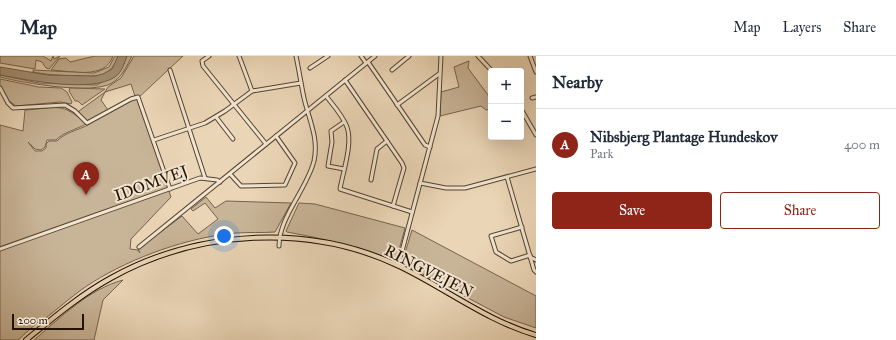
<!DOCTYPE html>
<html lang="en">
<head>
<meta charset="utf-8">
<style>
	:root { --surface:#fff; --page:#f6f6f7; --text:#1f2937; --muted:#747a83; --line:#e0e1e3; --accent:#8f2418 }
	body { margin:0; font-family:"IM FELL Great Primer",serif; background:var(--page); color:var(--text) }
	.controls { position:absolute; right:12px; top:12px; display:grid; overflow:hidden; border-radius:4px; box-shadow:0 4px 16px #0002 }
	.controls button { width:36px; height:36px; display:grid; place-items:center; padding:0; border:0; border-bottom:1px solid var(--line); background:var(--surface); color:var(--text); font:20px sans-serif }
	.scale { position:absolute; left:12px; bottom:10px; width:72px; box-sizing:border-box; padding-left:4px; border:2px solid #231201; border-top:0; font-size:11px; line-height:14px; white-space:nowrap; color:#231201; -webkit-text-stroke:3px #f1e4d0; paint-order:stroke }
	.you { position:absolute; left:224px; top:180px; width:14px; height:14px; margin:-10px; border:3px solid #fff; border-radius:50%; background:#1a73e8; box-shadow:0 0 0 6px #1a73e833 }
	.badge { display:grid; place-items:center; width:26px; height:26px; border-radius:50%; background:var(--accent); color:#fff; font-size:13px; font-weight:700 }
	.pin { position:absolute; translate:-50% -33px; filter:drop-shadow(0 1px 2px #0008) }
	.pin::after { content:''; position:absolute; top:21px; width:14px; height:12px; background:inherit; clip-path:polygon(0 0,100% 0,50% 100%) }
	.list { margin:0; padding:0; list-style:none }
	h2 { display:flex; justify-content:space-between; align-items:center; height:52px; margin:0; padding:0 16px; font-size:17px }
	h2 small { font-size:13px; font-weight:400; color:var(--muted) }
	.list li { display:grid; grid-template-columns:26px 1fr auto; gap:12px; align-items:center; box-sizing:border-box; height:72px; padding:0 16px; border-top:1px solid var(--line) }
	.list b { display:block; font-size:15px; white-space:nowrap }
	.list p { margin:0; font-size:13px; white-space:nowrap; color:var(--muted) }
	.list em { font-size:13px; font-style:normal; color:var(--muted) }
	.actions { display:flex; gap:8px; padding:12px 16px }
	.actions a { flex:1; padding:9px 0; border:1px solid var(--accent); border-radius:4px; text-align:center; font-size:14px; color:var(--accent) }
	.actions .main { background:var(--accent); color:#fff }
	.map { position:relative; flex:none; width:536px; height:284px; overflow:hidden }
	header { display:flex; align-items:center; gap:24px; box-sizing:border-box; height:56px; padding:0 20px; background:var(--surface); border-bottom:1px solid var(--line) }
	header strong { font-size:19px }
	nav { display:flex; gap:22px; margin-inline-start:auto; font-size:14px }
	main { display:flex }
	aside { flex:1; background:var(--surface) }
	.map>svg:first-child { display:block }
</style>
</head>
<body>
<header>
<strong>Map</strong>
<nav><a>Map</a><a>Layers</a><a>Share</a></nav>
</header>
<main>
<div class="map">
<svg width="536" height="284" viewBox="0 0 536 284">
	<rect width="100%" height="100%" fill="#ead5b6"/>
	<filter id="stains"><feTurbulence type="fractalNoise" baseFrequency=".005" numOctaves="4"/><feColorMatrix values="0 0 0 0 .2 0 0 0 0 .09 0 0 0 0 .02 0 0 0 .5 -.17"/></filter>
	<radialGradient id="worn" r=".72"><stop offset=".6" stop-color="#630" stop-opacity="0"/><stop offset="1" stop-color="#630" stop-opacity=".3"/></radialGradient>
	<!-- green -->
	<g fill="#c8b497" stroke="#76634c" fill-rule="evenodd">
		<polygon points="0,0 43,0 51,5 53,0 54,3 60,0 49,13 46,12 42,6 36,4 35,13 0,7"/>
		<path d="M95 0H113C105 24 71 15 51 14L59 3 66 2 70 6Z"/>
		<path d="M115 0H118C116 8 111 15 102 19 92 22 45 19 33 16V14L94 17 109 11Z"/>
		<path d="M127 0H132C126 11 123 20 112 27 93 39 23 27 0 21V19L39 27 97 29 121 14Z"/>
		<path d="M134 0H183L137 43 171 141 131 183 130 193 138 194 140 197 138 193 182 160 198 178 218 163 205 147 193 155 191 153 206 141 215 152 226 145 291 147 275 176C262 177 249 176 236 177 189 181 133 201 93 226 75 237 59 252 42 265L38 266 18 284H0V69L23 75 25 54C56 52 62 45 86 68 75 74 64 76 56 84H47L45 91 41 94 35 93 28 86 35 95H42L46 92V88L49 85H57C64 77 78 74 88 69L79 58V55L105 36 108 31 121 22ZM131 28 135 40 108 54 101 44 105 36Z"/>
		<polygon points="469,5 468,12 491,43 491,53 486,54 481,50 440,60 441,36 459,31 454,11"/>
		<polygon points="0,23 39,31 61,32 67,36 72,46 71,48 60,46 16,50 9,45 0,30"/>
		<polygon points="70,32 105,33 82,49 78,45 75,45 69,35"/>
		<path d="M299 147 315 148 405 172 396 205C360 191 325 183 287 176L286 175Z"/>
		<polygon points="412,174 536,240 536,272 504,261 402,207"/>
		<path d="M123 224 103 244 94 284H34C60 262 89 233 123 224Z"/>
	</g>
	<!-- water -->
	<path fill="#a69378" stroke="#725f48" d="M118 0H127C124 8 122 16 115 21 91 37 28 24 0 19V11L48 19 95 20 103 18 112 13Z"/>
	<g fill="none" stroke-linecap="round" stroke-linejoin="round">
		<defs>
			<g id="minor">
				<polyline points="209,0 202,5 203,10 266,88"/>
				<polyline points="239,0 252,35"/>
				<polyline points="361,0 366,7"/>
				<polyline points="478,0 492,15"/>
				<polyline points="530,0 536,16"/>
				<polyline points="368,6 425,89 430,91"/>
				<polyline points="310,12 328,0"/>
				<polyline points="170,14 205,122"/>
				<polyline points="392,14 409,0"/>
				<polyline points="345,24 402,107 404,112 393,150"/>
				<polyline points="0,32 8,47 13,52 65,49 75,55 87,67 131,43 138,41 170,133"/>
				<path d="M326 40C333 49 343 60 347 71 353 87 343 116 340 133L412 156"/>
				<polyline points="532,42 536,41"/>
				<polyline points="397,49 439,18"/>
				<polyline points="521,53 536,79"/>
				<polyline points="216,61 233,83"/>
				<polyline points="154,84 205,67 225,55 252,35 301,27"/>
				<polyline points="344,113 328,110 332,86 331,75 344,66"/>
				<polyline points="230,118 241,130 285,129 295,107 276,80"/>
				<polyline points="507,121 534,214 536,216"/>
				<polyline points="371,124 377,93 387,85"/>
				<polyline points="420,127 446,132 465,132 536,113"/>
				<polyline points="522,171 491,180 496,196 511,205 530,199"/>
				<path d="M279 190C279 161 307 133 314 105 319 82 309 64 304 42 301 28 299 14 296 0"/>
				<polyline points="139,191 375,0"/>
				<polyline points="0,193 200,122 217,124 220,126"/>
				<polyline points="530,201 536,204"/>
				<polyline points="398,210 438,60 441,0"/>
			</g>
			<path id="major" d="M26 284C53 262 80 239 111 222 197 174 309 167 399 210 445 232 487 265 536 279"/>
		</defs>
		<!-- minor casing -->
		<use href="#minor" stroke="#55432e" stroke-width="5"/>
		<!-- major casing -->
		<use href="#major" stroke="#231201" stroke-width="6"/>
		<!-- minor -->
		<use href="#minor" stroke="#f1e4d0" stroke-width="3"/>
		<!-- major -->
		<use href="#major" stroke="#ead5b6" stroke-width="4"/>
	</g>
	<g text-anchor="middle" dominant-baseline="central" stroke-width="4" stroke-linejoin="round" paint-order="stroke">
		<!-- street labels -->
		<g font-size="16" fill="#231201" stroke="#f1e4d0">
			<text transform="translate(151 127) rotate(-20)">IDOMVEJ</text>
			<text transform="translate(429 215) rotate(27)">RINGVEJEN</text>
		</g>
	</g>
	<rect width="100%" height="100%" filter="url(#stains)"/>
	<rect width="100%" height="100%" fill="url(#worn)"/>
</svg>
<div class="controls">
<button>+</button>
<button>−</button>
</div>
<div class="scale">200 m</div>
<div class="you"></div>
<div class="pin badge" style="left:86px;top:139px">A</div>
</div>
<aside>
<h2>Nearby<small></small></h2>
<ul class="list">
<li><span class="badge">A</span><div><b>Nibsbjerg Plantage Hundeskov</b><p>Park</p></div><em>400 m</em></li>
</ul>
<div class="actions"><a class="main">Save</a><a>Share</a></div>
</aside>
</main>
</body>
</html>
